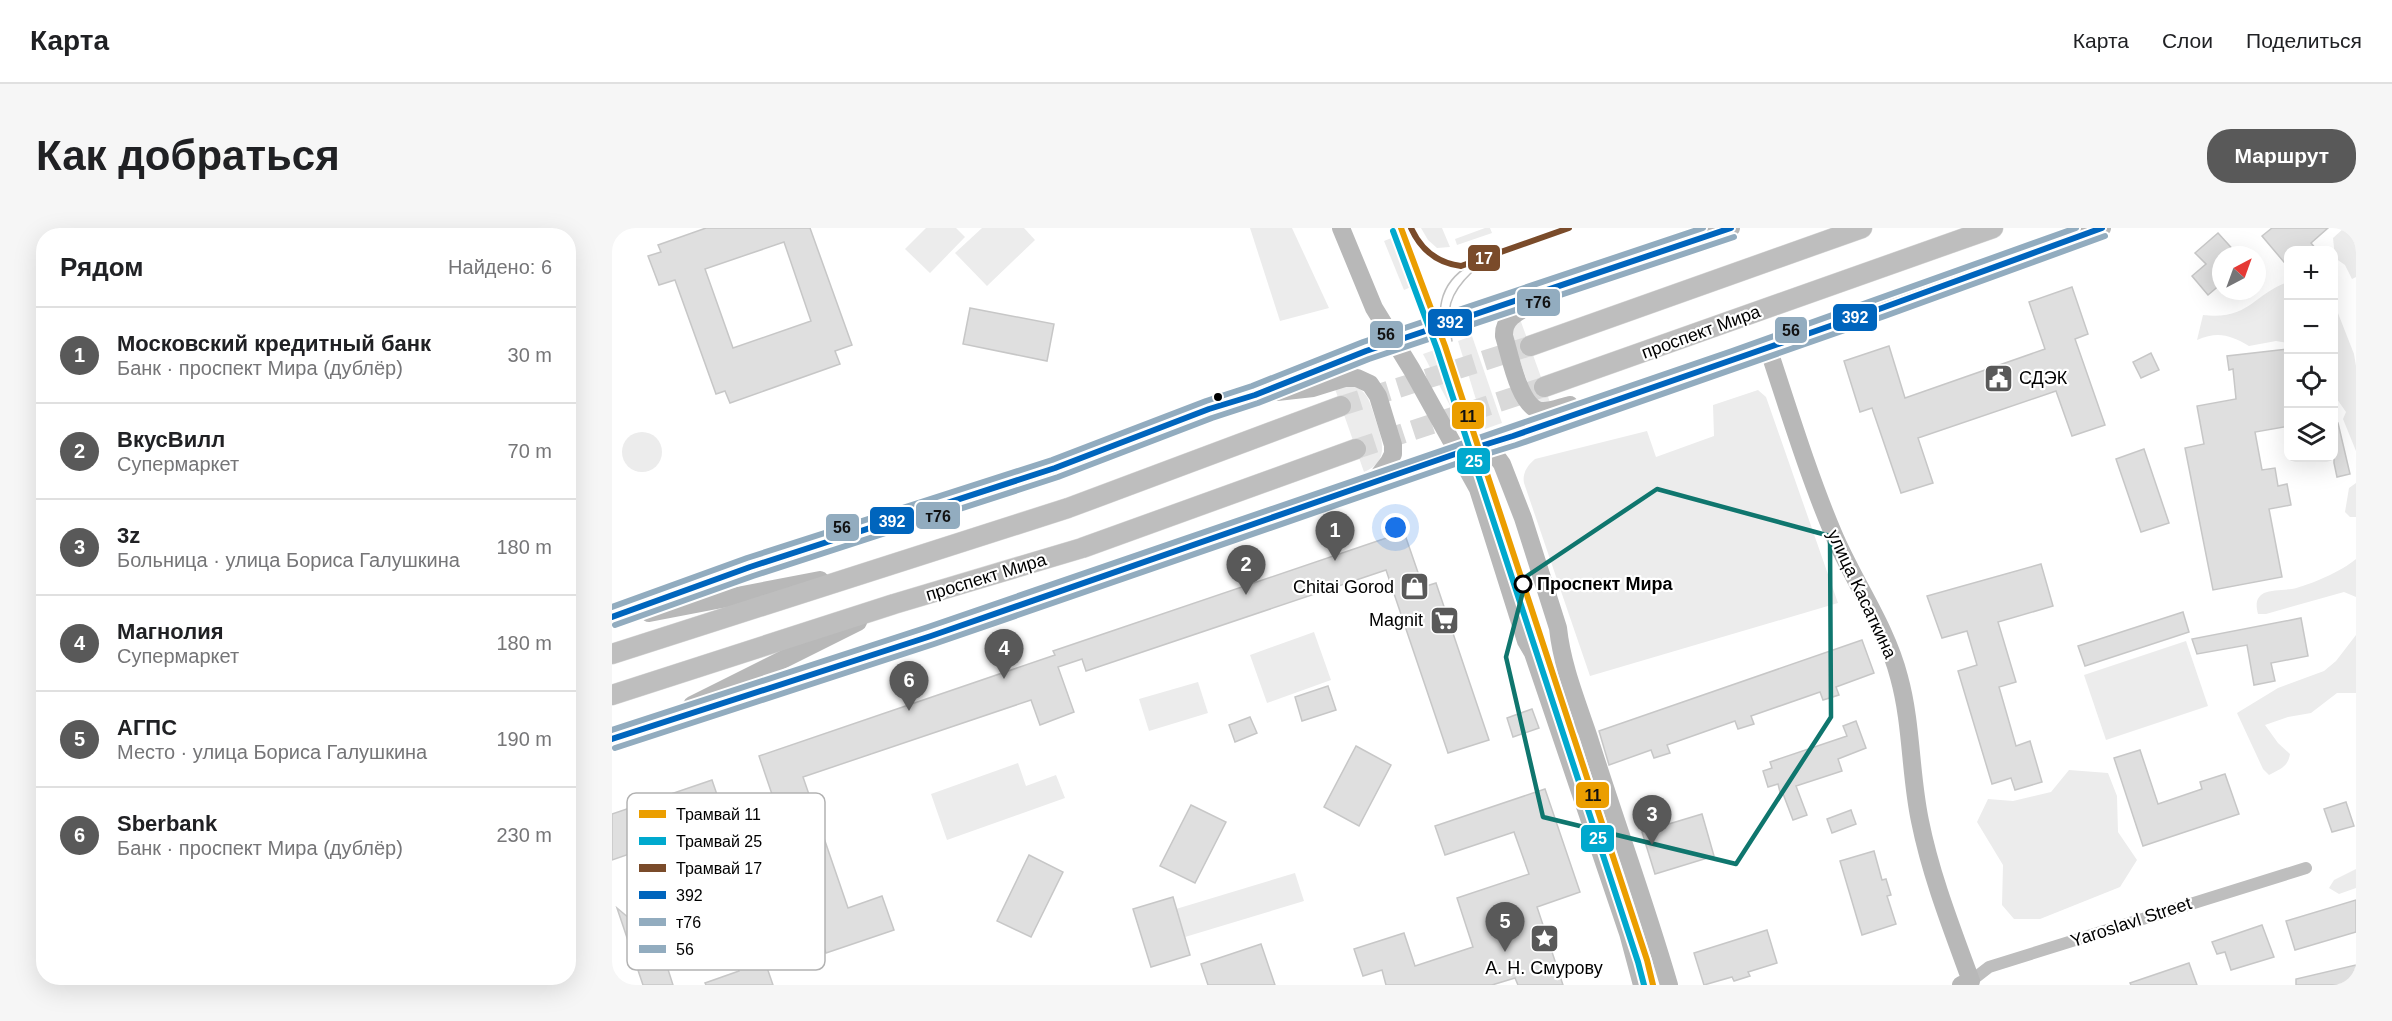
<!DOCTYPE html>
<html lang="ru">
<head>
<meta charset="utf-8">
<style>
	:root { --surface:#fff; --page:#f6f6f6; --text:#202124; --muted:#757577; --line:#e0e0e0; --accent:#595959 }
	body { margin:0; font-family:Arial,sans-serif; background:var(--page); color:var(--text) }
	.controls { position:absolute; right:18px; top:18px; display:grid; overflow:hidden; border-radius:12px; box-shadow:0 6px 24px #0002 }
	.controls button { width:54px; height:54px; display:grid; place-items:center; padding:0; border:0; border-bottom:2px solid var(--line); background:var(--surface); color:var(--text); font:30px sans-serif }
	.compass { position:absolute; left:1600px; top:18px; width:54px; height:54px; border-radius:50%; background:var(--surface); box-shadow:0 6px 24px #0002; rotate:41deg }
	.you { position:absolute; left:784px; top:300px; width:21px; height:21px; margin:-15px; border:4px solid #fff; border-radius:50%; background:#1a73e8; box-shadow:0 0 0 9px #1a73e833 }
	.badge { display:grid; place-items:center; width:39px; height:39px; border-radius:50%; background:var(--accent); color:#fff; font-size:20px; font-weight:700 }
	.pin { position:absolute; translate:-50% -50px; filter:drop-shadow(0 2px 3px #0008) }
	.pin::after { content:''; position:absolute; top:32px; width:21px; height:18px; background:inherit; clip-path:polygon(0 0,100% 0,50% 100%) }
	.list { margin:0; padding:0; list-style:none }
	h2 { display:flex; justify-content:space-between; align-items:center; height:78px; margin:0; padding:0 24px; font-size:26px }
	h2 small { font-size:20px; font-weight:400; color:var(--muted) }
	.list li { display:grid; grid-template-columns:39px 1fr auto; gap:18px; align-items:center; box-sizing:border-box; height:96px; padding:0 24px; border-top:2px solid var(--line) }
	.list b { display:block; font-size:22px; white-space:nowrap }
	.list p { margin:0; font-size:20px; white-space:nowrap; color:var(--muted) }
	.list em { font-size:20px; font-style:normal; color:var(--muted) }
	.icon { flex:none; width:33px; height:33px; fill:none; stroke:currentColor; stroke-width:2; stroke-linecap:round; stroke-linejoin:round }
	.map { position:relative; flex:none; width:1744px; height:757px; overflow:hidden; border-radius:24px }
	header { display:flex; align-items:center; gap:36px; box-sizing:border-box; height:84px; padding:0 30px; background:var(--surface); border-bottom:2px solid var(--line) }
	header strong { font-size:28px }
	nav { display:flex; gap:33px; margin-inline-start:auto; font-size:21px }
	.intro { display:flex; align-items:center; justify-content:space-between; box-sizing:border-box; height:144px; padding:0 36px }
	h1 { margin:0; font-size:42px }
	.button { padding:15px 27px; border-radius:24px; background:var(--accent); color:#fff; font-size:21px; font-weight:700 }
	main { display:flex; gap:36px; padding:0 36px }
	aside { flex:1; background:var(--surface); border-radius:24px; box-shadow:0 6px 24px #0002 }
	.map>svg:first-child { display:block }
</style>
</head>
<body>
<header>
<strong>Карта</strong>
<nav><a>Карта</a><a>Слои</a><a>Поделиться</a></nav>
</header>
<div class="intro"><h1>Как добраться</h1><a class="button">Маршрут</a></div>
<main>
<aside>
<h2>Рядом<small>Найдено: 6</small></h2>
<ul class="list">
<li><span class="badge">1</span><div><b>Московский кредитный банк</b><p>Банк · проспект Мира (дублёр)</p></div><em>30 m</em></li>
<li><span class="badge">2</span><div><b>ВкусВилл</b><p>Супермаркет</p></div><em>70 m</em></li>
<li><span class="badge">3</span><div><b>3z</b><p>Больница · улица Бориса Галушкина</p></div><em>180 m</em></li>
<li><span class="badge">4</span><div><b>Магнолия</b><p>Супермаркет</p></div><em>180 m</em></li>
<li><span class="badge">5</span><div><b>АГПС</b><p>Место · улица Бориса Галушкина</p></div><em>190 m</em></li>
<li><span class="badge">6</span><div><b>Sberbank</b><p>Банк · проспект Мира (дублёр)</p></div><em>230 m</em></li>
</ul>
</aside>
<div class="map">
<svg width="1744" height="757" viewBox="0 0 1744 757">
	<rect width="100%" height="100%" fill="#fff"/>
	<!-- green -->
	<g fill="#ececec">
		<polygon points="314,0 344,0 353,9 318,45 293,21"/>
		<polygon points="370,0 412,0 423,12 375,58 343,25"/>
		<polygon points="638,0 680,0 717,80 668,93"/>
		<polygon points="809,0 830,0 838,19 825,20 816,12"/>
		<polygon points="873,0 878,0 880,5 845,17 843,11"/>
		<polygon points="1732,0 1744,0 1744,49 1740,51 1733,37 1723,30 1721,10"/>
		<polygon points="787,7 806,56 792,62 772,13"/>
		<path d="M1676 54V115L1664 113 1637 118C1618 107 1606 103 1585 112L1591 87C1638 92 1640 67 1676 54Z"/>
		<polygon points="1722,75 1742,126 1744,138 1744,223 1731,191 1734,184 1725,171 1722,157"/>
		<polygon points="908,91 939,177 934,179 921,170 899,107 900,97"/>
		<polygon points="860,108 890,195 873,201 846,113"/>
		<polygon points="831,119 859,207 854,208 811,126"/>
		<path d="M731 156C737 158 744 158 749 162 757 168 759 178 762 187 769 209 780 233 752 244L722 158Z"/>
		<path d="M1146 162 1154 169 1226 375 978 448 912 255C910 245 916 237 923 231L1035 203 1044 229 1102 208 1101 177Z"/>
		<circle cx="30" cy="224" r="20"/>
		<polygon points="1744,255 1744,289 1738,289 1733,284 1737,260"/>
		<path d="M1744 331V369L1732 364 1654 386H1646C1644 378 1643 370 1652 365 1659 362 1671 362 1680 361 1698 357 1730 343 1744 331Z"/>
		<polygon points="702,404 719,452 655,475 638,427"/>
		<path d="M1744 407V465H1725L1699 485 1676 489 1653 497 1666 515 1678 526C1676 539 1668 541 1657 547L1651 541 1625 485 1666 460 1712 443 1724 433Z"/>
		<polygon points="1574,413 1596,478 1494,512 1472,447"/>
		<polygon points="586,454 596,485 537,503 527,471"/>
		<polygon points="406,535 414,558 444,547 453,570 335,612 319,566"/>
		<polygon points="1457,542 1496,545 1505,568 1506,604 1525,632 1508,659 1428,691 1402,691 1390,677 1391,637 1365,594 1376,571 1401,573 1439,564"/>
		<polygon points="1744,641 1744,660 1727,666 1717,660 1722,652"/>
		<polygon points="683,645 692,673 573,709 564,681"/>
	</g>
	<!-- building -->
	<g fill="#dfdfdf" stroke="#c7c7c7" stroke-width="1.5" fill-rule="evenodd">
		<path d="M94 0H198L240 117 223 123 228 136 118 175 113 163 104 166 63 52 47 57 36 28 49 24 46 17ZM172 14 199 93 121 120 93 41Z"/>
		<polygon points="1660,0 1716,0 1699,15 1705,22 1677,22 1677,40 1650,8"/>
		<polygon points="1606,5 1626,27 1609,27 1609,56 1596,67 1580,48 1594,36 1583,25"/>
		<polygon points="1460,59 1476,106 1463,111 1493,197 1460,208 1444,163 1306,210 1321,255 1289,265 1260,180 1248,184 1232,133 1277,118 1293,170 1433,121 1417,74"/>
		<polygon points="358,80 442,96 435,133 351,116"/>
		<polygon points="1677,121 1677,198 1643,204 1650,242 1663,240 1666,258 1675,256 1679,277 1657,281 1670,349 1601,362 1573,220 1592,216 1585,178 1624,171 1621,141 1617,142 1615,128"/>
		<polygon points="1539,125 1547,142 1529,150 1521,134"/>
		<polygon points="1722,195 1726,195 1738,246 1725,249 1722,235"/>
		<polygon points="1532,221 1557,295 1529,304 1504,231"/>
		<polygon points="792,304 811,359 824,355 877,512 836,525 774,342 474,443 470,431 446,439 462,484 428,497 419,472 191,549 236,680 270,668 282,702 214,725 147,528 443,427 441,423"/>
		<polygon points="1429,336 1441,378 1386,394 1404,454 1387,459 1404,518 1418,513 1430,554 1403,562 1399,550 1380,556 1346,443 1365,437 1355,403 1330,410 1315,368"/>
		<polygon points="1571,384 1577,404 1473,438 1466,418"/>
		<polygon points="1689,390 1696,428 1659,435 1663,453 1642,457 1635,417 1585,426 1580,411"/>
		<polygon points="1250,412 1262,445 1224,459 1227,467 1211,472 1208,464 1139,488 1142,496 1126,501 1123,493 1055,517 1058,525 1042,530 1039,522 997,537 987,503"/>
		<polygon points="716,458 724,482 690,493 683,469"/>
		<polygon points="920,481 927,500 901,509 895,490"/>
		<polygon points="638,489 645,505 623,514 617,497"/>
		<polygon points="1244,493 1254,520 1226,531 1230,543 1184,558 1195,587 1181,592 1170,563 1168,564 1166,556 1156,559 1151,543 1160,540 1158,534 1235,508 1231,498"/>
		<polygon points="744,518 779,537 747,598 712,579"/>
		<polygon points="1528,522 1546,576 1590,561 1588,554 1613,546 1627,586 1531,618 1502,530"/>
		<polygon points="100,552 150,699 142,702 161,757 94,757 93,755 127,743 116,710 53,732 61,757 31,757 5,680 24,696 75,679 52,614 0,632 0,586"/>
		<polygon points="933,561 968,664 925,679 951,757 906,757 903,750 880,757 774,757 770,742 751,748 742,721 792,705 803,738 861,719 845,670 917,646 902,604 833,627 823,598"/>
		<polygon points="1734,574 1742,598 1720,604 1712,581"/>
		<polygon points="579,577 614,594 583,655 548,638"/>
		<polygon points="1239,582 1244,596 1220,605 1215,591"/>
		<polygon points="1090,586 1102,628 1043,646 1030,604"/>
		<polygon points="1262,623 1270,652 1274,651 1279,667 1275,668 1284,696 1250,707 1228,633"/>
		<polygon points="417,627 451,644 419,709 385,693"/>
		<polygon points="561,669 578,727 539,739 521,681"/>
		<polygon points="1744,672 1744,704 1683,722 1674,693"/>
		<polygon points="1650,697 1662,729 1619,742 1613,724 1605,726 1600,714"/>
		<polygon points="1155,702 1165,735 1136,744 1138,748 1122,753 1120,749 1092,757 1082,725"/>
		<polygon points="649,716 663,757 596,757 589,736"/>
		<polygon points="1577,735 1585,757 1519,757 1518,755"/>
		<polygon points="1744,737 1744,757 1684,757 1684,751"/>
	</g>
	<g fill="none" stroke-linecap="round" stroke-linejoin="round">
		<!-- primary-tunnel -->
		<g stroke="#d9d9d9" stroke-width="20" stroke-dasharray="20 10" stroke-linecap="butt">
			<polyline points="729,178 918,118"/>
			<polyline points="744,221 932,159"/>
		</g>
		<defs>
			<g id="primary">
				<polyline points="918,118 1250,0"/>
				<polyline points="932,159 1381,0"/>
				<polyline points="0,426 456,280 729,178"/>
				<polyline points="0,467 282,376 470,320 744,221"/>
			</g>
		</defs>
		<!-- primary casing -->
		<use href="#primary" stroke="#dbdbdb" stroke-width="21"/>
		<!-- street -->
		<g stroke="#bebebe" stroke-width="12">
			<polyline points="948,504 972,497"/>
			<polyline points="1361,757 1359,753 1377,739 1694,640"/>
		</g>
		<!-- secondary -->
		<g stroke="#b8b8b8" stroke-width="18">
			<polyline points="729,0 762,80 800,142 866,261 914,413 921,425 1016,705 1030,757"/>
			<path d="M927 73C911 82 891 87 892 108 898 127 907 179 929 183 938 184 949 179 958 177"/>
			<path d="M1156 120C1176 180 1196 246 1221 305 1241 353 1274 398 1287 449 1300 496 1298 546 1308 593 1319 648 1340 701 1359 753L1349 757"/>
			<polyline points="665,164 701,160 733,150 745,150 758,156 766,168 781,217 781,226 777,234 761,255"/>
			<path d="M864 219 879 221 890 236 911 290 946 400C950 438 965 474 977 510 1003 593 1033 674 1057 757"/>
			<polyline points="37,385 208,352"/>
			<polyline points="0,389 138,339 443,240 597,181 643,167 754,123 1119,0"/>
			<polyline points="80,477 246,394"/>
			<path d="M0 511C285 424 565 321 846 225L901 208C1098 140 1295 72 1490 0"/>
		</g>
		<!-- primary -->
		<use href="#primary" stroke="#bebebe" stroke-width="20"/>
		<!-- tram -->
		<g stroke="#bebebe" stroke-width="1.5">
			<path d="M840 113C833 82 837 66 860 44"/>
			<path d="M833 118C824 86 825 56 858 37"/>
		</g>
		<defs>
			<g id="bus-1">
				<polyline points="0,389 138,339 443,240 597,181 643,167 754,123 1119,0"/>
				<polyline points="0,511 319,408 846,225 901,208 1270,80 1490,0"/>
			</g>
			<g id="bus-2">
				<polyline points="3,397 141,348 446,249 600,190 646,175 757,131 1122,9"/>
				<polyline points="3,520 322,416 849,234 904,217 1273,88 1493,8"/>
			</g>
			<g id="bus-3">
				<polyline points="0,379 135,330 440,232 594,173 640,158 751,114 1091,0"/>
				<polyline points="0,502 316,399 1120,123 1464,0"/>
			</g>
		</defs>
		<!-- bus-1 casing -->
		<use href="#bus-1" stroke="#fff" stroke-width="10"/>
		<!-- bus-2 casing -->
		<use href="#bus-2" stroke="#fff" stroke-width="10"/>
		<!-- bus-3 casing -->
		<use href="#bus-3" stroke="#fff" stroke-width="10"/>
		<!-- bus-1 -->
		<use href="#bus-1" stroke="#0065bd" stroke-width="6"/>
		<!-- bus-2 -->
		<use href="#bus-2" stroke="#92acbf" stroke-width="6"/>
		<!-- bus-3 -->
		<use href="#bus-3" stroke="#92acbf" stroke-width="6"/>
		<defs>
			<polyline id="tram-1" points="789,0 833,118 1035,732 1041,757"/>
			<polyline id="tram-2" points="781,3 825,121 1026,734 1032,757"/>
			<path id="tram-3" d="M799 0C809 22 825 35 849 38L957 0"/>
		</defs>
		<!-- tram-1 casing -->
		<use href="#tram-1" stroke="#fff" stroke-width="10"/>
		<!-- tram-2 casing -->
		<use href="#tram-2" stroke="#fff" stroke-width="10"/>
		<!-- tram-3 casing -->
		<use href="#tram-3" stroke="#fff" stroke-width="10"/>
		<!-- tram-1 -->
		<use href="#tram-1" stroke="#eb9e00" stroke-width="6"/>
		<!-- tram-2 -->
		<use href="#tram-2" stroke="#00a9ce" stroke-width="6"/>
		<!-- tram-3 -->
		<use href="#tram-3" stroke="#7a4b2a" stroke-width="6"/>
	</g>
	<!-- marked area -->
	<path fill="none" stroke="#0f766e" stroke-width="4.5" stroke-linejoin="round" d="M1045 261 1218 308 1219 489 1124 636 931 589 894 429 915 348Z"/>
	<!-- icons -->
	<defs>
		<symbol id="civic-square" viewBox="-11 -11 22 22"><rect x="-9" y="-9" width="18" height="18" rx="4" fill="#595959" stroke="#fff"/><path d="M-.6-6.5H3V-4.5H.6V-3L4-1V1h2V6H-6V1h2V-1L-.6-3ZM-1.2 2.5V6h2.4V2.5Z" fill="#fff"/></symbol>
		<symbol id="shop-square" viewBox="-11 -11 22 22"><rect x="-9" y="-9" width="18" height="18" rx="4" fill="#595959" stroke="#fff"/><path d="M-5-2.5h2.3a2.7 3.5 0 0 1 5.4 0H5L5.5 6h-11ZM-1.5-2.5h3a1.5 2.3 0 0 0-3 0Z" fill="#fff"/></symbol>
		<symbol id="supermarket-square" viewBox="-11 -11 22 22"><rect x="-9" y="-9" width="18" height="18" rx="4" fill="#595959" stroke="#fff"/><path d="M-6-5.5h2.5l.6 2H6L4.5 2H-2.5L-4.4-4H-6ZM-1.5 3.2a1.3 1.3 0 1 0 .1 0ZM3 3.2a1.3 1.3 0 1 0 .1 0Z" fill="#fff"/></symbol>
		<symbol id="sight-square" viewBox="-11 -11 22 22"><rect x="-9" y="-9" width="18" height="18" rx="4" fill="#595959" stroke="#fff"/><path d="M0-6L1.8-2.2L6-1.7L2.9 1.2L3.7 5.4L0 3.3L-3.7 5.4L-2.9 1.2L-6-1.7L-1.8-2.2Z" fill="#fff"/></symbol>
	</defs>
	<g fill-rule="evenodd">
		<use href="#civic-square" x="1370" y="134" width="33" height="33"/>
		<use href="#shop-square" x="786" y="342" width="33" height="33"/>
		<use href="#supermarket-square" x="816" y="376" width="33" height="33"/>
		<use href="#sight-square" x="916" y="694" width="33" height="33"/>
	</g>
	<!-- markers -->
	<circle fill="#000" stroke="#fff" stroke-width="2" cx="606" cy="169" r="5"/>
	<circle fill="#fff" stroke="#000" stroke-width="3" cx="911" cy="356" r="8"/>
	<g text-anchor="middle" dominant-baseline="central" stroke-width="4.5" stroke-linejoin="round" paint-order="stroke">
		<!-- street labels -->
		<g font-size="18" fill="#000" stroke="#fff">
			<text transform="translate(1089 104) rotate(-20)">проспект Мира</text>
			<text transform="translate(374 349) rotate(-17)">проспект Мира</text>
			<text transform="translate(1250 366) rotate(65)">улица Касаткина</text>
			<text transform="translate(1519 694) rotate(-18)">Yaroslavl Street</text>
		</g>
		<!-- poi labels -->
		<g font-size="18" fill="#000" stroke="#fff" text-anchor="end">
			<text x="1407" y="150" text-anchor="start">СДЭК</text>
			<text x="782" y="359">Chitai Gorod</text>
			<text x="811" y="392">Magnit</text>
			<text x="932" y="740" text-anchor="middle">А. Н. Смурову</text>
		</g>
		<!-- stop labels -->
		<g font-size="18" font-weight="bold" fill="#000" stroke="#fff" text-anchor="start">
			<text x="925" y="356">Проспект Мира</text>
		</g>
	</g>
	<!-- legend -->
	<rect x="15" y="565" width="198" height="177" rx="9" fill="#fff" stroke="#b2b2b2" stroke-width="1.5"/>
	<rect x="27" y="582" width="27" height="8" fill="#eb9e00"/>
	<rect x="27" y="609" width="27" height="8" fill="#00a9ce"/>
	<rect x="27" y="636" width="27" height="8" fill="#7a4b2a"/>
	<rect x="27" y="663" width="27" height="8" fill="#0065bd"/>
	<rect x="27" y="690" width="27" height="8" fill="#92acbf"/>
	<rect x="27" y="717" width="27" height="8" fill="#92acbf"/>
	<g font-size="16" fill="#000">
		<text x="64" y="592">Трамвай 11</text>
		<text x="64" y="619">Трамвай 25</text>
		<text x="64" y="646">Трамвай 17</text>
		<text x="64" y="673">392</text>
		<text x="64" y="700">т76</text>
		<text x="64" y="727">56</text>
	</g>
	<g stroke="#fff" stroke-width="2">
		<rect x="855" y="16" width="34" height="28" rx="6" fill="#7a4b2a"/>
		<rect x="904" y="60" width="45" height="29" rx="6" fill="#92acbf"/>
		<rect x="1220" y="75" width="46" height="29" rx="6" fill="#0065bd"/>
		<rect x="815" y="80" width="46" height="29" rx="6" fill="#0065bd"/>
		<rect x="1162" y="88" width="34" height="28" rx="6" fill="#92acbf"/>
		<rect x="757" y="92" width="35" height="29" rx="6" fill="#92acbf"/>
		<rect x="839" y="173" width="34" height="29" rx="6" fill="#eb9e00"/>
		<rect x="844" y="219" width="35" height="28" rx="6" fill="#00a9ce"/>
		<rect x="303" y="273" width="46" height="29" rx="6" fill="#92acbf"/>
		<rect x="257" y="278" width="46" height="29" rx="6" fill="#0065bd"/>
		<rect x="213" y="285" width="35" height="29" rx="6" fill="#92acbf"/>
		<rect x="963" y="553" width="35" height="28" rx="6" fill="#eb9e00"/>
		<rect x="968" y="596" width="35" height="29" rx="6" fill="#00a9ce"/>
	</g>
	<g font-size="16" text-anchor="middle" font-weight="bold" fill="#fff">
		<text x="872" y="36">17</text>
		<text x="1243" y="95">392</text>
		<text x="838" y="100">392</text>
		<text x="862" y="239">25</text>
		<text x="280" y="299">392</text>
		<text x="986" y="616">25</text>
	</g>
	<g font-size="16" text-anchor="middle" font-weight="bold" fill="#111">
		<text x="926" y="80">т76</text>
		<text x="1179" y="108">56</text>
		<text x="774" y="112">56</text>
		<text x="856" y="194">11</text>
		<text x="326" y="294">т76</text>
		<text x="230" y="305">56</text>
		<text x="981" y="573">11</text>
	</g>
</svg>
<div class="controls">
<button>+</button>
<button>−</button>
<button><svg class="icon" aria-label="locate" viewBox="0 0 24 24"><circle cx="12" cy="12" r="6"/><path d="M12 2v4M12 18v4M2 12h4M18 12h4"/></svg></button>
<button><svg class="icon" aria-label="layers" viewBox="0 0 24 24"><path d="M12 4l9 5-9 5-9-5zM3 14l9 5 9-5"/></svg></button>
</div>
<svg class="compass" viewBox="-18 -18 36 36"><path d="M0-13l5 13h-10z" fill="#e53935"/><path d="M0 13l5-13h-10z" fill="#757577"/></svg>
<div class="you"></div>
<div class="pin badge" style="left:723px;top:333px">1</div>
<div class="pin badge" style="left:634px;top:367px">2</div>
<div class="pin badge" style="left:1040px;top:617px">3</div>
<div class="pin badge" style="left:392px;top:451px">4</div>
<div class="pin badge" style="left:893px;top:724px">5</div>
<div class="pin badge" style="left:297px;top:483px">6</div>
</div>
</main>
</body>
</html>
